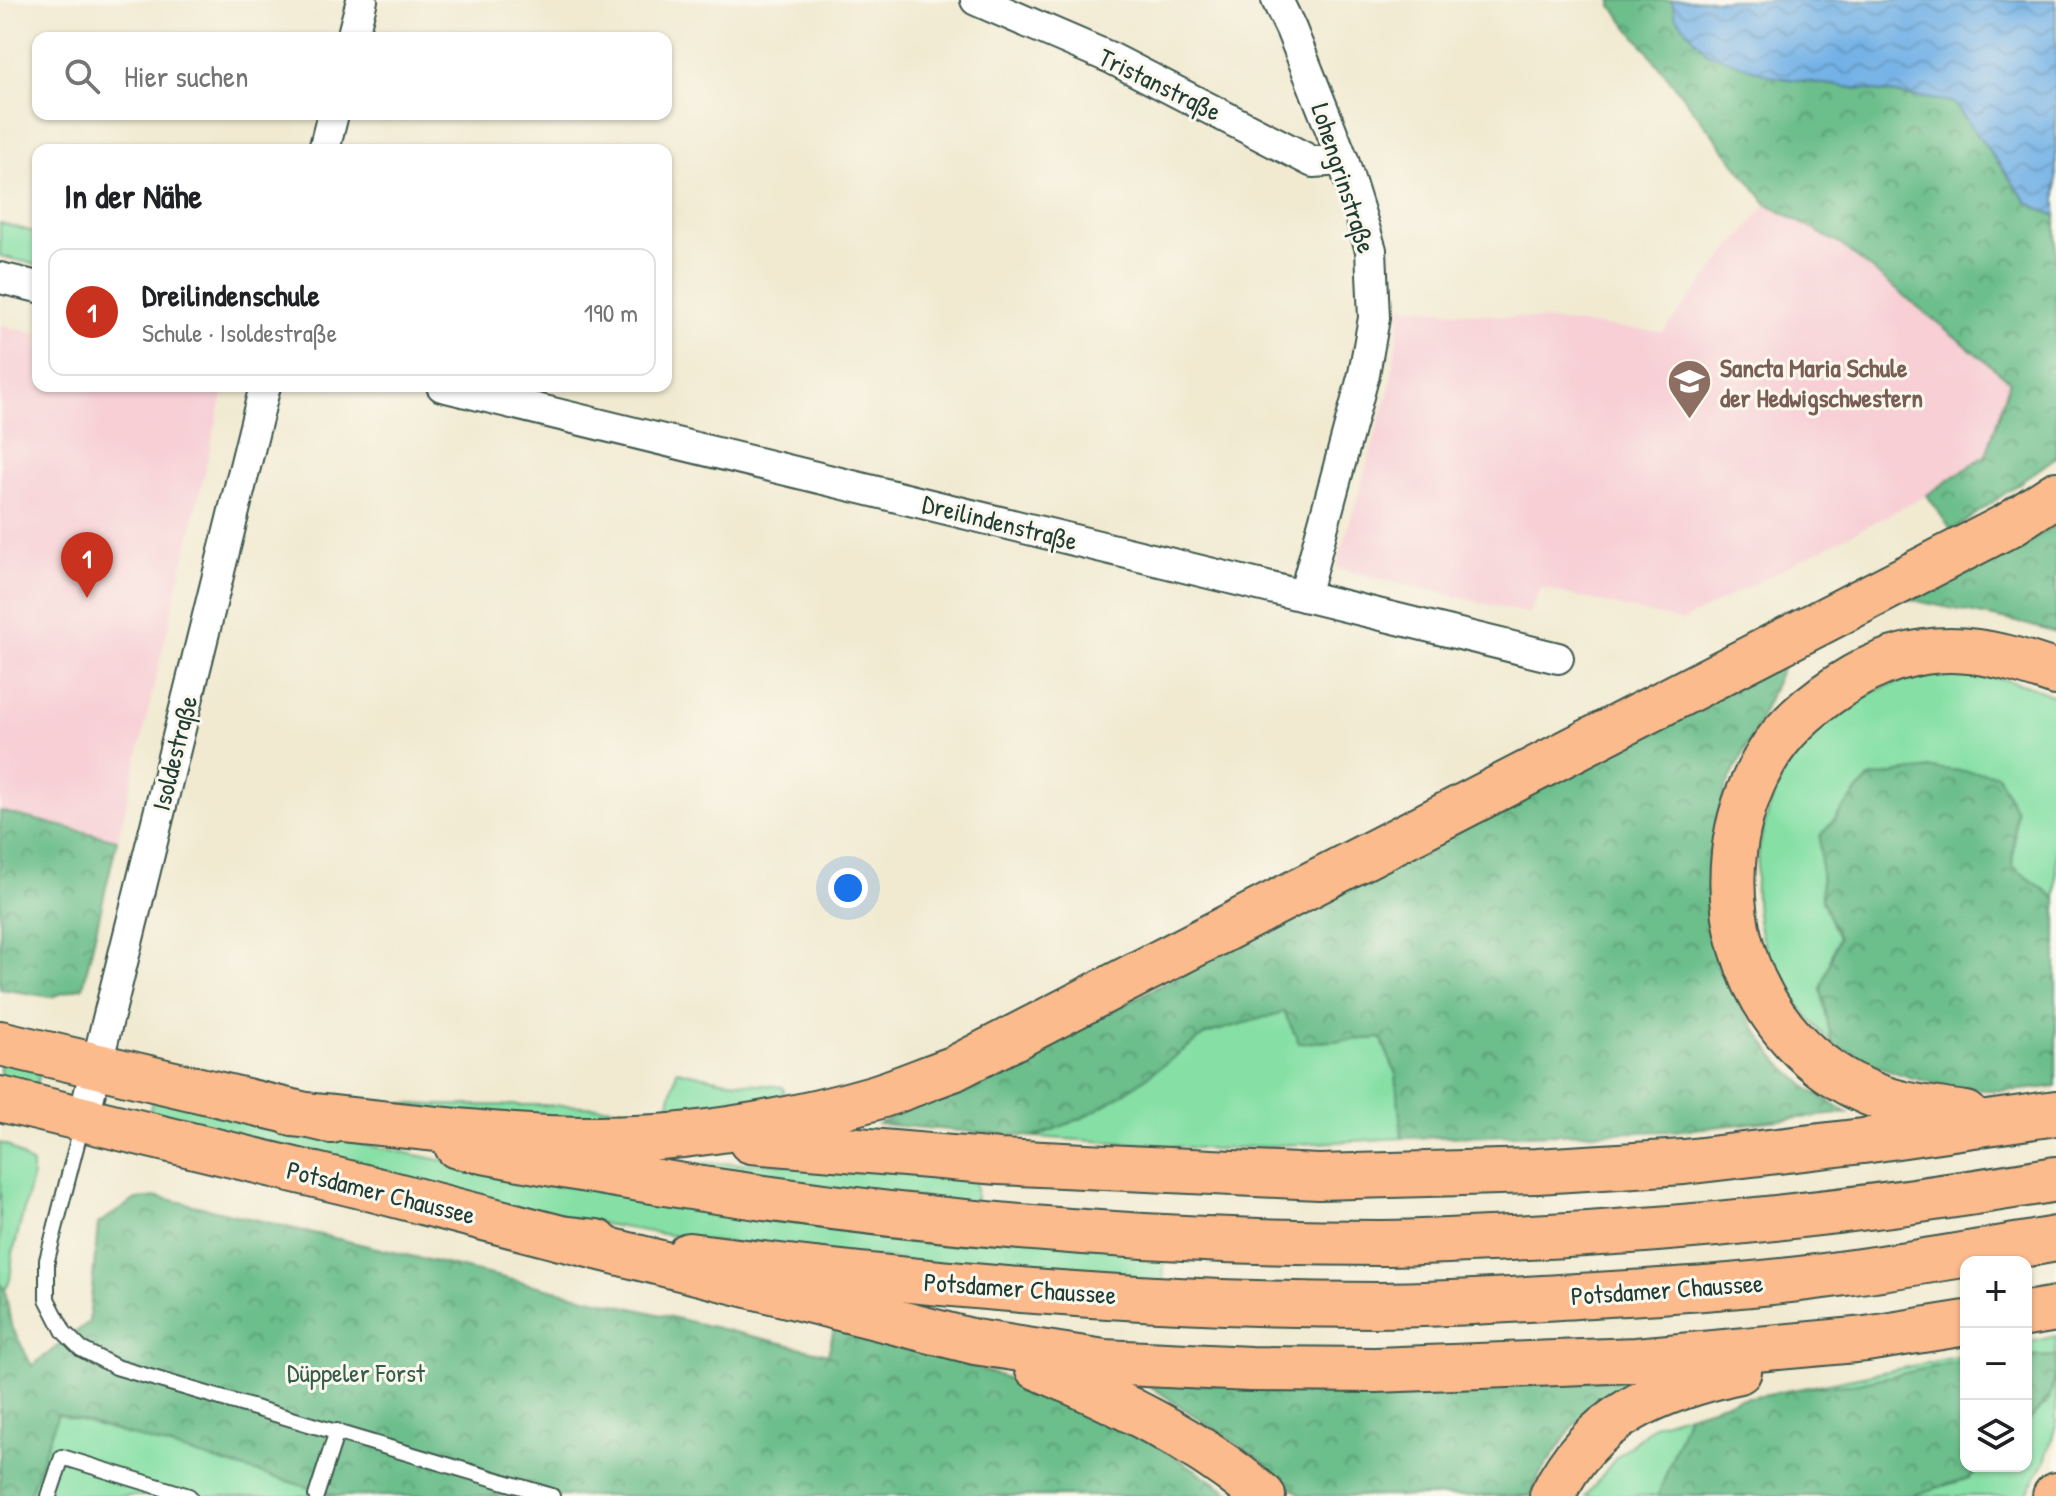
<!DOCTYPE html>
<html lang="de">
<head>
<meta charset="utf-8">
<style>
	:root { --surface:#fff; --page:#f2f2f2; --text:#202124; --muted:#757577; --line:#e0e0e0; --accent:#c8321e }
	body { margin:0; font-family:"Patrick Hand",sans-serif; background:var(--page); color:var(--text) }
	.controls { position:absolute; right:24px; bottom:24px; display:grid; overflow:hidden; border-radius:16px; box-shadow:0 2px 6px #0004 }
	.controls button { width:72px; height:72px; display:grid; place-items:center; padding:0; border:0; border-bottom:2px solid var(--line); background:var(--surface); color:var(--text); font:40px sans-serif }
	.you { position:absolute; left:848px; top:888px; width:28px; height:28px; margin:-20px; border:6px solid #fff; border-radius:50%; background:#1a73e8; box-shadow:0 0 0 12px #1a73e833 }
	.badge { display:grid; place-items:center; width:52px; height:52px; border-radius:50%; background:var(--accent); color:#fff; font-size:26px; font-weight:700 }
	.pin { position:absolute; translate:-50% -66px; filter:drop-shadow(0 2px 4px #0008) }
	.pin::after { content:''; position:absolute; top:42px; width:28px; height:24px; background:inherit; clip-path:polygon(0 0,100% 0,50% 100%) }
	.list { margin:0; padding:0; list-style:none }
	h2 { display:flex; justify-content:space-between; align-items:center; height:104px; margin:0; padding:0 32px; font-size:34px }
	h2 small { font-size:26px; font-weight:400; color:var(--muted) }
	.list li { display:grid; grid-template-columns:52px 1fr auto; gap:24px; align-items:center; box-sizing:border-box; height:128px; margin:0 16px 16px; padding:0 16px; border:2px solid var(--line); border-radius:16px }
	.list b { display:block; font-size:30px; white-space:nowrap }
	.list p { margin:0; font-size:26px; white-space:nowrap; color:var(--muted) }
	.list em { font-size:26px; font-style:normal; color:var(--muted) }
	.icon { flex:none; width:44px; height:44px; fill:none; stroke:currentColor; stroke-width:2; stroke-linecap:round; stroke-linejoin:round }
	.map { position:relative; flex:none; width:2056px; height:1496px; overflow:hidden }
	.search { position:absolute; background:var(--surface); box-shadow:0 2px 6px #0004; left:32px; top:32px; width:640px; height:88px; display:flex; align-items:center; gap:20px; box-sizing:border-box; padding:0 28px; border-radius:16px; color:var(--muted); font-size:30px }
	.panel { position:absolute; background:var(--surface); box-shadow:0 2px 6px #0004; left:32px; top:144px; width:640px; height:248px; border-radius:16px }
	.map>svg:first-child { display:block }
</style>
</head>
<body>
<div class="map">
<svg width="2056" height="1496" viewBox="0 0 2056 1496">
	<defs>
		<pattern id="forest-crowns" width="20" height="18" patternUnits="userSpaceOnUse" patternTransform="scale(2)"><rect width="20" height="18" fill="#6cbe8b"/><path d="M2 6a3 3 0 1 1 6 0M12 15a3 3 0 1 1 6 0" fill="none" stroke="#589c72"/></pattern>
		<pattern id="water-waves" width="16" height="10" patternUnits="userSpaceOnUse" patternTransform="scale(2)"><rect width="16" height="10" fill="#72b1e6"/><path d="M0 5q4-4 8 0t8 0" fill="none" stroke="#5d91bb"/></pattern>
	</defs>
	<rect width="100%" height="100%" fill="#fbf7ec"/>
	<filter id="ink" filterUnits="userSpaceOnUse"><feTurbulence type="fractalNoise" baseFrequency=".0125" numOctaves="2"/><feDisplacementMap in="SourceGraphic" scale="16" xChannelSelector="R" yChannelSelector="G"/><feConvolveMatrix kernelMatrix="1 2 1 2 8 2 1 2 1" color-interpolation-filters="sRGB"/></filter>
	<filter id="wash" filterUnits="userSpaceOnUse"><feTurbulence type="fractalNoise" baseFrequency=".006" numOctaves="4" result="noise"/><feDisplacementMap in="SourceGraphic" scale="32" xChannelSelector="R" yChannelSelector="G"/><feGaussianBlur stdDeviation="1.8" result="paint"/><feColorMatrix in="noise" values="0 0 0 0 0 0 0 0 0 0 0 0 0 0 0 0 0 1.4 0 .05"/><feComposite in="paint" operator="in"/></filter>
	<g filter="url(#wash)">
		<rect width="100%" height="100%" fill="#f1ead1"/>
		<!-- built -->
		<g fill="#f7cfd5">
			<polygon points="1767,204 1840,244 2010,381 1986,455 1927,495 1682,621 1541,588 1529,614 1336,568 1390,387 1401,306 1663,332"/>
			<polygon points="0,325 38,334 38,386 225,386 118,839 0,810"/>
		</g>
		<!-- green -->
		<g fill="#86e0a6" stroke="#528e6d" stroke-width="2">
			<polygon points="0,223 38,233 38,265 0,256"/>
			<path d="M1942 673C1982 674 2020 680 2056 697V898L2012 866 2016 811 1822 900 1838 938 1821 989 1832 1043C1807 1020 1771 971 1762 938 1744 875 1766 781 1813 734 1847 698 1894 679 1942 673Z"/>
			<polygon points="1285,1011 1299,1043 1381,1038 1396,1074 1402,1138 1215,1149 1035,1137 1082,1118 1120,1096 1206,1034"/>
			<polygon points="0,1058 41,1068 35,1093 0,1084"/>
			<path d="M677 1070 721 1080 783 1087 787 1105 665 1123 399 1109 336 1096C369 1100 401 1104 434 1105 511 1107 589 1100 666 1115Z"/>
			<polygon points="154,1095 362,1144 489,1170 1165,1251 1163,1286 699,1240 615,1226 511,1207 147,1120"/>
			<polygon points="0,1143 9,1146 32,1165 32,1177 13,1253 10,1280 5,1290 0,1283"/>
			<polygon points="668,1163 810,1164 976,1178 976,1203 852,1191"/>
			<polygon points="2056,1336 2056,1356 2026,1357 2026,1343"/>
			<polygon points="1966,1355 1966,1360 1849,1385 1809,1387"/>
			<polygon points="2056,1377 2056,1425 2045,1461 2025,1496 1910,1496 1969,1478 1982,1466 2026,1466 2026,1423 2048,1402"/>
			<polygon points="57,1414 338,1496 29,1496"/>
			<polygon points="1688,1414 1658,1496 1586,1496 1615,1459 1656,1424"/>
		</g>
		<!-- forest -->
		<g fill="url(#forest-crowns)" stroke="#467e60" stroke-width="2">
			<polygon points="1612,0 1672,0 1676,16 1775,77 1953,102 2028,203 2056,216 2056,457 1952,531 1927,495 1986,455 2010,381 1840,244 1767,204 1612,6"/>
			<polygon points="2056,524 2056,633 2022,623 1911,600 2010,553"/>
			<polygon points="1784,663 1754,733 1726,787 1709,861 1711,933 1741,1007 1776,1059 1809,1089 1848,1113 1674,1131 1402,1138 1396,1074 1381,1038 1299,1043 1284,1012 1206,1034 1120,1096 1082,1118 1035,1137 878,1124 1111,1011"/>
			<path d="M1929 768 1997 774 2016 811 2012 866 2056 898V1086C1978 1099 1899 1083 1832 1043L1821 989 1838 938 1822 900 1820 836 1869 778Z"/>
			<polygon points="0,811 117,840 83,987 51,997 0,989"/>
			<path d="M159 1197 828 1354 834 1329C917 1351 1001 1372 1081 1405 1136 1429 1185 1463 1235 1496H338L58 1414 29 1496H0V1283L5 1290 11 1325 32 1366 89 1322 98 1224 136 1199Z"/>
			<path d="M2056 1356C2056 1390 2050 1400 2026 1423V1357Z"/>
			<polygon points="1966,1360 1966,1466 1982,1466 1969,1478 1910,1496 1658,1496 1688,1414 1738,1399 1809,1387 1849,1385"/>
			<polygon points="1636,1380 1575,1424 1540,1474 1531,1496 1302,1496 1261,1460 1147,1384"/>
		</g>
		<!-- water -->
		<polygon fill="url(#water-waves)" stroke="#48778d" stroke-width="2" points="1672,0 2056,0 2056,216 2028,203 1953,102 1775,77 1707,53 1675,16"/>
	</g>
	<g filter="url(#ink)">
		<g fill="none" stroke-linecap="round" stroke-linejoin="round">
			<defs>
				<g id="lane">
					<polyline points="82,1124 47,1260 47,1299 64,1332 81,1349 116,1367 552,1496"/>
					<polyline points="49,1496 62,1457 189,1496"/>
					<polyline points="316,1496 337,1431"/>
				</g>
				<g id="street">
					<polyline points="976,0 1111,58 1313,162 1343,160"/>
					<polyline points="1277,0 1291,29 1343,160 1371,250 1374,318 1364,374 1304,596"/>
					<polyline points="352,38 362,0"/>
					<polyline points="324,150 333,114"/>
					<polyline points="0,278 38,287"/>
					<polyline points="442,386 1558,658"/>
					<polyline points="83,1120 265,386"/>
				</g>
				<g id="primary">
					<polyline points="0,1043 331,1121"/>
					<polyline points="0,1099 361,1186 561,1238 597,1242"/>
					<path d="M457 1146C761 1206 1070 1243 1380 1243 1423 1243 1467 1240 1510 1238 1693 1230 1875 1210 2056 1179"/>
					<path d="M689 1255C917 1284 1146 1305 1377 1305 1443 1305 1510 1300 1577 1296 1666 1291 1756 1286 1845 1273 1915 1264 1986 1251 2056 1239"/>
				</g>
				<g id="highway">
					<path d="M293 1114C421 1126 553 1148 682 1135 746 1128 811 1116 873 1098 900 1090 927 1078 953 1069L2009 525 2056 494"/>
					<path d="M1966 1114C1930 1109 1892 1105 1860 1089 1738 1031 1698 877 1764 761 1782 729 1810 705 1841 685 1873 664 1911 650 1950 650 1987 650 2021 661 2056 673"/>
					<polyline points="751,1141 999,1162 1319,1177 1537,1171 1684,1162 1863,1141 2056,1113"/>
					<polyline points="561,1238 975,1342 1104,1362 1250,1369 1375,1370 1636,1360 1866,1339 1966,1323"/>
					<polyline points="2026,1314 2056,1309"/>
					<path d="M1037 1367C1117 1401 1196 1439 1263 1496"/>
					<path d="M1552 1496C1591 1415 1657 1391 1739 1371"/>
					<polyline points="2055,1496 2056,1495"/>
				</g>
			</defs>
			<!-- lane casing -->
			<use href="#lane" stroke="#3e574c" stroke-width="18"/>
			<!-- street casing -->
			<use href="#street" stroke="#3e574c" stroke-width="34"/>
			<!-- primary casing -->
			<use href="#primary" stroke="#3e574c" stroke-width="48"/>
			<!-- highway casing -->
			<use href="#highway" stroke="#3e574c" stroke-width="48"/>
			<!-- lane -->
			<use href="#lane" stroke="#fff" stroke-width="14"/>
			<!-- street -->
			<use href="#street" stroke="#fff" stroke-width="30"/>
			<!-- primary -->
			<use href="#primary" stroke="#fbbb8d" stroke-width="44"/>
			<!-- highway -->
			<use href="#highway" stroke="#fbbb8d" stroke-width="44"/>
		</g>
	</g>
	<!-- icons -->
	<defs>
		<symbol id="school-pin" viewBox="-11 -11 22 30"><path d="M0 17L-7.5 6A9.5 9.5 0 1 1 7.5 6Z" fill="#8d6e63" stroke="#fbf7ec"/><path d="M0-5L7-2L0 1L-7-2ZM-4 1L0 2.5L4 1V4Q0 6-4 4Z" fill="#fff"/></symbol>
	</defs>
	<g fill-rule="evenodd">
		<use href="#school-pin" x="1664" y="356" width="51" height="69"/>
	</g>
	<g text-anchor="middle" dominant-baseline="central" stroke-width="6" stroke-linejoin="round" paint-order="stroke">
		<!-- street labels -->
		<g font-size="26" fill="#1f3d34" stroke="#fbf7ec">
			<text transform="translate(1160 84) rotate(26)">Tristanstraße</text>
			<text transform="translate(1344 178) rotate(72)">Lohengrinstraße</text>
			<text transform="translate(1000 522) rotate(14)">Dreilindenstraße</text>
			<text transform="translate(174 753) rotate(-76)">Isoldestraße</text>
			<text transform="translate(381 1192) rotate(14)">Potsdamer Chaussee</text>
			<text transform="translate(1020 1288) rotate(4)">Potsdamer Chaussee</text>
			<text transform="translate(1667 1289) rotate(-4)">Potsdamer Chaussee</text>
		</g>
		<!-- education labels -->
		<g font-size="26" font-weight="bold" fill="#785e54" stroke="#fbf7ec" text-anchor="start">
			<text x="1720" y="367">Sancta Maria Schule<tspan x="1720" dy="30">der Hedwigschwestern</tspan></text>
		</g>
		<!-- park labels -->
		<g font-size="26" fill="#345e4b" stroke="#fbf7ec">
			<text x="356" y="1372">Düppeler Forst</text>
		</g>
	</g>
</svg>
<div class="controls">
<button>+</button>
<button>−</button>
<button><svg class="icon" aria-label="layers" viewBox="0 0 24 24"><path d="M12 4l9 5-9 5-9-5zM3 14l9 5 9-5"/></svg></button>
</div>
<div class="you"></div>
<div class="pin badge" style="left:87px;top:598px">1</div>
<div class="search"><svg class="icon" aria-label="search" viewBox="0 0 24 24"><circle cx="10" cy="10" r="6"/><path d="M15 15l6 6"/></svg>Hier suchen</div>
<section class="panel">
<h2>In der Nähe<small></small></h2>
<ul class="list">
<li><span class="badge">1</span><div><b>Dreilindenschule</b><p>Schule · Isoldestraße</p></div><em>190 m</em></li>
</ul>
</section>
</div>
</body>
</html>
